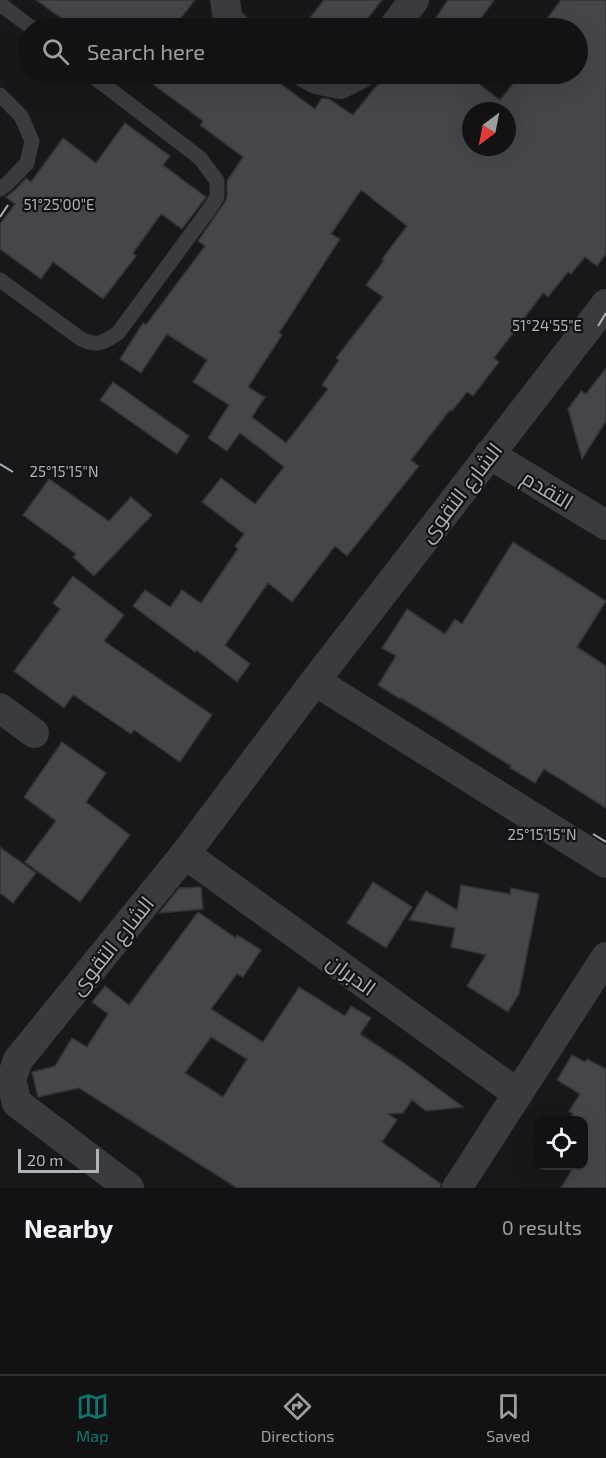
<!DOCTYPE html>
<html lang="en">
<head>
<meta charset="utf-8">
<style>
	:root { --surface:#121214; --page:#1b1b1d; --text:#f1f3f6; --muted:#9c9ea0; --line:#313234; --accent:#0f766e }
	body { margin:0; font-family:"Exo 2",Cairo,sans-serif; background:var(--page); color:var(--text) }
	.controls { position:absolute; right:18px; bottom:18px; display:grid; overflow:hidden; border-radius:12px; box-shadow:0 6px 24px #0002 }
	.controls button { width:54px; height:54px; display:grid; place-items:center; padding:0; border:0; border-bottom:2px solid var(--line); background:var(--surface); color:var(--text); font:30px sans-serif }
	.compass { position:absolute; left:462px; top:102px; width:54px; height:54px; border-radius:50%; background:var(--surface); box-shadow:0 6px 24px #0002; rotate:212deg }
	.scale { position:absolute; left:18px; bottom:15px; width:81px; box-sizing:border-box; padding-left:6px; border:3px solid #abb2b9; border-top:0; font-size:16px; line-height:21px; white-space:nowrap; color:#abb2b9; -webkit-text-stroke:4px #131315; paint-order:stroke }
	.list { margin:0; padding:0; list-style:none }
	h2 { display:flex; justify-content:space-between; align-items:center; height:78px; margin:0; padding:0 24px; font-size:26px }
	h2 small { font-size:20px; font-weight:400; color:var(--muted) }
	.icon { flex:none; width:33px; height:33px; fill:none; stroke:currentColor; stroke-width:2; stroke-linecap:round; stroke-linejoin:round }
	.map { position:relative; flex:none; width:606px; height:1188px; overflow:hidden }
	.search { position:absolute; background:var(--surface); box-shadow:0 6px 24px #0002; left:18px; right:18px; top:18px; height:66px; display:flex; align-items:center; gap:15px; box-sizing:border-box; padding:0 21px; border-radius:33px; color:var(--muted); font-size:22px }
	.sheet { height:186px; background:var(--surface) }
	nav { display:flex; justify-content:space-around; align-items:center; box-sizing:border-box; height:84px; border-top:2px solid var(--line); background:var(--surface); font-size:16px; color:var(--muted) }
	nav a { display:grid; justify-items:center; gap:3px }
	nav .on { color:var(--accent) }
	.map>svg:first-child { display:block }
</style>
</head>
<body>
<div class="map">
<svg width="606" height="1188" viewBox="0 0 606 1188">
	<rect width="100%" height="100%" fill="#18181a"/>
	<!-- building -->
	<g fill="#45464a" stroke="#323336" stroke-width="1.5" fill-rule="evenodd">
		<polygon points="36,0 195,0 173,28 75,28"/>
		<polygon points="324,0 382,0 360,28 302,28"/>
		<polygon points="448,0 494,0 474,28 449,28 435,19"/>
		<path d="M561 0H606V254L597 266 585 257 571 274 568 272 548 297 543 293 494 358 499 362 473 396 467 392 452 411 450 410 411 460 419 466 347 556 335 546 292 602 268 583 225 645 250 664 237 682 196 650 195 652 133 606 145 590 170 607 182 590 201 603 238 549 235 546 244 534 202 502 221 478 255 504 284 467 240 433 227 451 208 438 229 405 193 382 207 360 167 334 141 373 120 359 143 323 146 325 205 246 198 241 225 202 227 197V181L243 157 200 125 203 121 139 74H267L315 109 322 98 329 99 353 115 386 74H466L500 100 521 74H578V28H540ZM471 111H507V147H471ZM361 190 407 226 382 259 384 260 366 285 383 297 336 358 339 360 322 385 328 389 286 443 252 417 265 397 248 387 282 335 279 333 340 239 331 234Z"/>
		<polygon points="125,123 170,156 163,165 206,197 182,229 161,214 133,253 136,256 103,299 53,262 41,279 0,249 0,224 15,204 6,197 15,190 26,178 31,182 63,138 96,163"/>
		<polygon points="606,368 606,421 582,459 568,409 581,391 586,394"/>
		<polygon points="113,382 189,436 177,454 100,400"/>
		<polygon points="49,479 109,521 131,497 152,515 94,576 73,557 76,554 23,515"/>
		<polygon points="513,542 606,601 577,647 606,666 606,808 544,769 535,783 510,768 511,766 433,717 401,698 400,699 378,685 396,656 382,648 407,609 445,634 455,619 462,624"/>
		<polygon points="73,576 124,615 104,641 212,715 180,762 134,730 131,734 73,695 64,708 14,671 60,609 53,603"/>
		<polygon points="62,742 106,773 86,802 130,835 80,902 25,862 56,821 24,797"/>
		<polygon points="0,847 36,873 13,903 0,893"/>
		<polygon points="373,882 412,907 386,948 347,923"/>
		<polygon points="461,885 510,894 511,888 539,894 519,994 508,1012 467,986 486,955 451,947 455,928 409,920 426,891 457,910"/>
		<polygon points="201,887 203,909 159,913 179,888"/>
		<path d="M198 912 236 938 237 935 261 950 243 977 237 974 211 1009 263 1042 299 987 345 1016 351 1006 371 1018 360 1034 404 1063 463 1107 426 1111 412 1100 403 1113 388 1114 397 1120 382 1142 441 1184 440 1188H237L79 1088 38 1097 32 1072 55 1066 72 1038 87 1047 108 1014 92 1002 105 986 129 1005ZM211 1037 247 1059 223 1097 185 1073Z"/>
		<polygon points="572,1055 585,1062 587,1059 606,1069 606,1188 561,1188 574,1166 584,1166 584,1120 569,1120 573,1114 569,1111 580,1094 557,1080"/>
	</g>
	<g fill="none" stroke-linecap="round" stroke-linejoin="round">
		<!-- lane -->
		<g stroke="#393b3f" stroke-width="15">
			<polyline points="0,4 32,28"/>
			<polyline points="0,95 21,116 32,141 27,163 8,183 0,189"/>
			<path d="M0 280 81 339C98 347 102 343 118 333L208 211 217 197V181L200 158 90 74"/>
		</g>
		<!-- street -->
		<g stroke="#393b3f" stroke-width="30">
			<polyline points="225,0 228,20 237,28"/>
			<polyline points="393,28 414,0"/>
			<polyline points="307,74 316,79 340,84 360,74"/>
			<polyline points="489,454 606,525"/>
			<polyline points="315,681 606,863"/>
			<polyline points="0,708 34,733"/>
			<polyline points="185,854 518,1094"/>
			<polyline points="129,1188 17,1103 11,1080 18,1060 185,854 315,681 606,304"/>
			<polyline points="457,1188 606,957"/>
		</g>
	</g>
	<!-- ticks -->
	<path fill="none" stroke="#abb2b9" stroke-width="2" d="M0 217 8 205M598 326 606 313M0 464 13 472M593 834 606 842"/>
	<g text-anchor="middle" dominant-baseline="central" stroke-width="4.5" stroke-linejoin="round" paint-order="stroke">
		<!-- street labels -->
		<g font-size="21" fill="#abb2b9" stroke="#131315">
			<text transform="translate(548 489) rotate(31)">التقدم</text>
			<text transform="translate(460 492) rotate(-52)">الشارع التقوى</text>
			<text transform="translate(111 945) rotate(-51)">الشارع التقوى</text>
			<text transform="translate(352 974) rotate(36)">الدبران</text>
		</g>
	</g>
	<g font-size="15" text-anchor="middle" fill="#abb2b9" stroke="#131315" stroke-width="4.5" stroke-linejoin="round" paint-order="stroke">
		<text x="59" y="210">51°25'00"E</text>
		<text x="547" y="331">51°24'55"E</text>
		<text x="64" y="477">25°15'15"N</text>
		<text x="542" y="840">25°15'15"N</text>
	</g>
</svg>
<div class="controls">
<button><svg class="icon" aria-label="locate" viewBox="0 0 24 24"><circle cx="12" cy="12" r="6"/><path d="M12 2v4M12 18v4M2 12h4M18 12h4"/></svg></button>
</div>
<svg class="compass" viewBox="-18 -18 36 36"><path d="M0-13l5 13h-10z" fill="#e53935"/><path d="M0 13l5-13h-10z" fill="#9c9ea0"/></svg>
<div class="scale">20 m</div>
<div class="search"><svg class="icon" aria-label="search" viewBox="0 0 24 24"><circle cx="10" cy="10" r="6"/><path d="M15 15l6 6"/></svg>Search here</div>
</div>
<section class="sheet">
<h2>Nearby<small>0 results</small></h2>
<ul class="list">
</ul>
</section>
<nav>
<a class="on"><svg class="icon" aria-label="map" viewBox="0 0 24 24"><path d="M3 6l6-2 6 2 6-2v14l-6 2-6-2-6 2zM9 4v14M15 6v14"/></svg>Map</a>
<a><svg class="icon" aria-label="directions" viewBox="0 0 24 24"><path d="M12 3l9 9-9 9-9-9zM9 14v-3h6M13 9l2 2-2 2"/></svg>Directions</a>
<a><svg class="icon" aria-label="saved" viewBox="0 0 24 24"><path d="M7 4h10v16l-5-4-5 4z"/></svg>Saved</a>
</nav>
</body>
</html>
